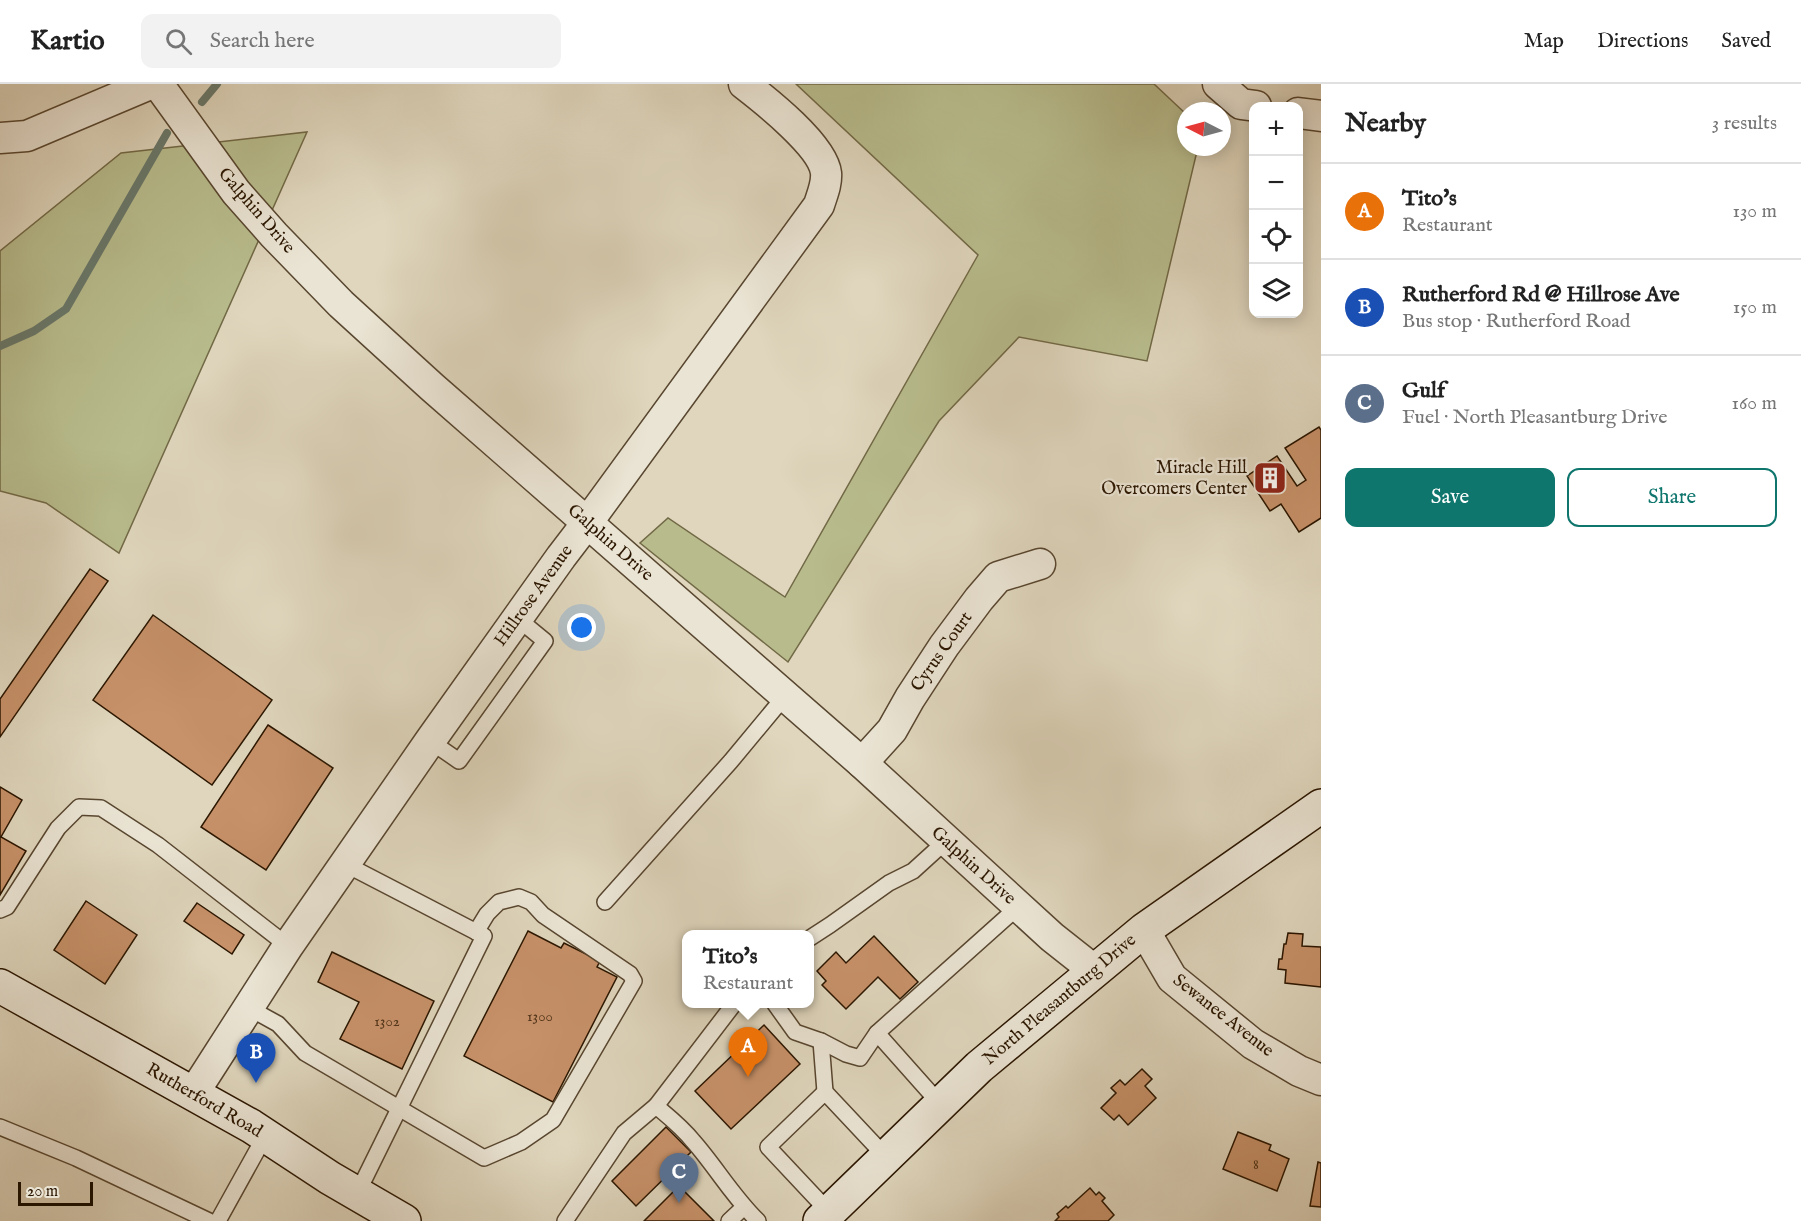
<!DOCTYPE html>
<html lang="en">
<head>
<meta charset="utf-8">
<style>
	:root { --surface:#fff; --page:#f2f2f2; --text:#222; --muted:#767676; --line:#e0e0e0; --accent:#0f766e }
	body { margin:0; font-family:"IM FELL English",serif; background:var(--page); color:var(--text) }
	.controls { position:absolute; right:18px; top:18px; display:grid; overflow:hidden; border-radius:12px; box-shadow:0 3px 15px #0003 }
	.controls button { width:54px; height:54px; display:grid; place-items:center; padding:0; border:0; border-bottom:2px solid var(--line); background:var(--surface); color:var(--text); font:30px sans-serif }
	.compass { position:absolute; left:1177px; top:18px; width:54px; height:54px; border-radius:50%; background:var(--surface); box-shadow:0 3px 15px #0003; rotate:276deg }
	.scale { position:absolute; left:18px; bottom:15px; width:75px; box-sizing:border-box; padding-left:6px; border:3px solid #2b1600; border-top:0; font-size:16px; line-height:21px; white-space:nowrap; color:#2b1600; -webkit-text-stroke:4px #eae4d4; paint-order:stroke }
	.you { position:absolute; left:582px; top:544px; width:21px; height:21px; margin:-15px; border:4px solid #fff; border-radius:50%; background:#1a73e8; box-shadow:0 0 0 9px #1a73e833 }
	.badge { display:grid; place-items:center; width:39px; height:39px; border-radius:50%; background:var(--accent); color:#fff; font-size:20px; font-weight:700 }
	.pin { position:absolute; translate:-50% -50px; filter:drop-shadow(0 2px 3px #0008) }
	.pin::after { content:''; position:absolute; top:32px; width:21px; height:18px; background:inherit; clip-path:polygon(0 0,100% 0,50% 100%) }
	.popup { position:absolute; left:682px; top:846px; width:132px; height:78px; box-sizing:border-box; display:grid; place-content:center; border-radius:12px; background:var(--surface); filter:drop-shadow(0 2px 4px #0005); font-size:20px; white-space:nowrap; color:var(--muted) }
	.popup b { font-size:22px; color:var(--text) }
	.popup::after { content:''; position:absolute; left:50%; top:100%; margin-left:-12px; border:12px solid transparent; border-top-color:var(--surface) }
	.list { margin:0; padding:0; list-style:none }
	h2 { display:flex; justify-content:space-between; align-items:center; height:78px; margin:0; padding:0 24px; font-size:26px }
	h2 small { font-size:20px; font-weight:400; color:var(--muted) }
	.list li { display:grid; grid-template-columns:39px 1fr auto; gap:18px; align-items:center; box-sizing:border-box; height:96px; padding:0 24px; border-top:2px solid var(--line) }
	.list b { display:block; font-size:22px; white-space:nowrap }
	.list p { margin:0; font-size:20px; white-space:nowrap; color:var(--muted) }
	.list em { font-size:20px; font-style:normal; color:var(--muted) }
	.actions { display:flex; gap:12px; padding:18px 24px }
	.actions a { flex:1; padding:14px 0; border:2px solid var(--accent); border-radius:12px; text-align:center; font-size:21px; color:var(--accent) }
	.actions .main { background:var(--accent); color:#fff }
	.icon { flex:none; width:33px; height:33px; fill:none; stroke:currentColor; stroke-width:2; stroke-linecap:round; stroke-linejoin:round }
	.map { position:relative; flex:none; width:1321px; height:1137px; overflow:hidden }
	header { display:flex; align-items:center; gap:36px; box-sizing:border-box; height:84px; padding:0 30px; background:var(--surface); border-bottom:2px solid var(--line) }
	header strong { font-size:28px }
	nav { display:flex; gap:33px; margin-inline-start:auto; font-size:21px }
	.search { width:420px; height:54px; background:var(--page); display:flex; align-items:center; gap:15px; box-sizing:border-box; padding:0 21px; border-radius:12px; color:var(--muted); font-size:22px }
	main { display:flex }
	aside { flex:1; background:var(--surface) }
	.map>svg:first-child { display:block }
</style>
</head>
<body>
<header>
<strong>Kartio</strong>
<div class="search"><svg class="icon" aria-label="search" viewBox="0 0 24 24"><circle cx="10" cy="10" r="6"/><path d="M15 15l6 6"/></svg>Search here</div>
<nav><a>Map</a><a>Directions</a><a>Saved</a></nav>
</header>
<main>
<div class="map">
<svg width="1321" height="1137" viewBox="0 0 1321 1137">
	<rect width="100%" height="100%" fill="#dfd6bd"/>
	<filter id="stains"><feTurbulence type="fractalNoise" baseFrequency=".00333" numOctaves="4"/><feColorMatrix values="0 0 0 0 .2 0 0 0 0 .09 0 0 0 0 .02 0 0 0 .5 -.17"/></filter>
	<radialGradient id="worn" r=".72"><stop offset=".6" stop-color="#630" stop-opacity="0"/><stop offset="1" stop-color="#630" stop-opacity=".3"/></radialGradient>
	<!-- green -->
	<g fill="#b8bc8d" stroke="#726946" stroke-width="1.5">
		<polygon points="796,0 1154,0 1186,30 1186,63 1198,63 1147,277 1019,253 939,337 788,578 640,459 668,434 785,513 978,171"/>
		<polygon points="307,48 119,469 46,419 0,407 0,167 121,69"/>
	</g>
	<g fill="none" stroke-linecap="round" stroke-linejoin="round">
		<!-- stream -->
		<g stroke="#69786a" stroke-width="8">
			<polyline points="202,18 217,0"/>
			<polyline points="0,262 34,247 66,225 167,49"/>
		</g>
	</g>
	<!-- building -->
	<g fill="#c79169" stroke="#2b1600" stroke-width="1.5">
		<polygon points="1319,343 1321,346 1321,434 1299,448 1281,420 1270,427 1247,392 1277,372 1297,402 1306,396 1285,364"/>
		<polygon points="90,485 108,497 0,653 0,615"/>
		<polygon points="153,531 272,616 212,701 93,616"/>
		<polygon points="268,641 333,684 266,786 201,743"/>
		<polygon points="0,703 22,716 1,753 26,767 0,811"/>
		<polygon points="86,817 137,851 105,900 54,866"/>
		<polygon points="197,819 244,851 232,870 184,837"/>
		<polygon points="528,847 561,864 564,859 600,877 597,883 617,893 553,1018 464,972"/>
		<polygon points="1288,849 1303,850 1302,862 1321,863 1321,903 1285,899 1286,886 1278,885 1279,875 1282,875 1284,860 1286,860"/>
		<polygon points="874,852 918,898 900,915 878,893 846,925 822,901 826,897 817,887 836,868 846,879"/>
		<polygon points="332,868 434,917 402,985 340,955 359,918 318,898"/>
		<polygon points="764,941 800,980 731,1045 695,1007"/>
		<polygon points="1142,985 1152,995 1145,1002 1156,1014 1128,1041 1119,1031 1114,1036 1101,1024 1116,1009 1111,1004 1120,996 1125,1001"/>
		<polygon points="666,1043 691,1068 636,1122 612,1097"/>
		<polygon points="1238,1048 1271,1061 1269,1066 1289,1075 1277,1107 1223,1085"/>
		<polygon points="1318,1078 1321,1079 1321,1123 1310,1122"/>
		<polygon points="679,1102 714,1137 644,1137"/>
		<polygon points="1090,1104 1096,1111 1099,1108 1105,1114 1102,1117 1114,1131 1108,1137 1055,1137 1059,1133 1057,1130 1066,1122 1068,1124"/>
	</g>
	<g fill="none" stroke-linecap="round" stroke-linejoin="round">
		<defs>
			<g id="lane">
				<polyline points="430,657 459,677 545,557 517,534"/>
				<polyline points="345,780 484,852 357,1110"/>
				<polyline points="605,818 731,677 785,612"/>
				<polyline points="0,826 7,823 58,744 79,723 101,724 158,761 288,862"/>
				<polyline points="810,854 830,841 889,799 913,787 946,757"/>
				<polyline points="775,920 795,948 821,957 846,970 860,974 877,949 1018,823"/>
				<polyline points="249,924 278,940 305,969 484,1074 521,1058 553,1036 634,897 630,890 543,831 531,818 519,813 499,818 487,830 476,848"/>
				<polyline points="877,949 941,1021"/>
				<polyline points="821,957 825,1008"/>
				<polyline points="656,1022 734,920"/>
				<polyline points="0,1043 76,1074 209,1137"/>
				<polyline points="829,1128 768,1063 825,1008 886,1073"/>
				<polyline points="218,1137 265,1052"/>
				<path d="M565 1137 624 1049 656 1022C669 1033 682 1043 693 1057 716 1083 733 1113 758 1137"/>
				<polyline points="729,1137 744,1123"/>
			</g>
			<g id="street">
				<polyline points="158,0 236,108 274,151 341,220 432,303 862,679 1052,853 1095,887"/>
				<polyline points="1218,0 1241,20 1256,22"/>
				<polyline points="1298,29 1321,32"/>
				<polyline points="0,54 27,52 150,0"/>
				<polyline points="862,679 892,646 910,614 944,562 979,515 998,493 1040,480"/>
				<polyline points="1144,846 1172,894 1253,960 1299,987 1321,996"/>
				<path d="M193 1010 288 862 430 657 561 473 587 439 819 121C822 111 827 100 826 89 823 62 766 17 744 0"/>
			</g>
			<g id="secondary">
				<polyline points="0,902 251,1042 330,1094 404,1137"/>
				<polyline points="820,1137 979,983 1144,846 1321,722"/>
			</g>
		</defs>
		<!-- lane casing -->
		<use href="#lane" stroke="#58462f" stroke-width="18"/>
		<!-- street casing -->
		<use href="#street" stroke="#58462f" stroke-width="33"/>
		<!-- secondary casing -->
		<use href="#secondary" stroke="#2b1600" stroke-width="36"/>
		<!-- lane -->
		<use href="#lane" stroke="#eae4d4" stroke-width="15"/>
		<!-- street -->
		<use href="#street" stroke="#eae4d4" stroke-width="30"/>
		<!-- secondary -->
		<use href="#secondary" stroke="#eae4d4" stroke-width="33"/>
	</g>
	<!-- icons -->
	<defs>
		<symbol id="building-square" viewBox="-11 -11 22 22"><rect x="-9" y="-9" width="18" height="18" rx="4" fill="#8f2418" stroke="#eae4d4"/><path d="M-4-6H4V6H1V3H-1V6H-4ZM-2.5-4.3h1.7v1.8h-1.7ZM.8-4.3h1.7v1.8H.8ZM-2.5-1h1.7V.8h-1.7ZM.8-1h1.7V.8H.8Z" fill="#fff"/></symbol>
	</defs>
	<g fill-rule="evenodd">
		<use href="#building-square" x="1251" y="375" width="38" height="38"/>
	</g>
	<g text-anchor="middle" dominant-baseline="central" stroke-width="4.5" stroke-linejoin="round" paint-order="stroke">
		<!-- number labels -->
		<g font-size="15" fill="#52351a">
			<text x="540" y="932">1300</text>
			<text x="387" y="937">1302</text>
			<text x="1256" y="1080">8</text>
		</g>
		<!-- street labels -->
		<g font-size="18" fill="#2b1600" stroke="#eae4d4">
			<text transform="translate(256 127) rotate(49)">Galphin Drive</text>
			<text transform="translate(610 459) rotate(41)">Galphin Drive</text>
			<text transform="translate(534 512) rotate(-54)">Hillrose Avenue</text>
			<text transform="translate(942 568) rotate(-55)">Cyrus Court</text>
			<text transform="translate(973 782) rotate(42)">Galphin Drive</text>
			<text transform="translate(1060 916) rotate(-40)">North Pleasantburg Drive</text>
			<text transform="translate(1223 932) rotate(38)">Sewanee Avenue</text>
			<text transform="translate(204 1017) rotate(30)">Rutherford Road</text>
		</g>
		<!-- poi labels -->
		<g font-size="18" fill="#2b1600" stroke="#eae4d4" text-anchor="end">
			<text x="1247" y="384">Miracle Hill<tspan x="1247" dy="21">Overcomers Center</tspan></text>
		</g>
	</g>
	<rect width="100%" height="100%" filter="url(#stains)"/>
	<rect width="100%" height="100%" fill="url(#worn)"/>
</svg>
<div class="controls">
<button>+</button>
<button>−</button>
<button><svg class="icon" aria-label="locate" viewBox="0 0 24 24"><circle cx="12" cy="12" r="6"/><path d="M12 2v4M12 18v4M2 12h4M18 12h4"/></svg></button>
<button><svg class="icon" aria-label="layers" viewBox="0 0 24 24"><path d="M12 4l9 5-9 5-9-5zM3 14l9 5 9-5"/></svg></button>
</div>
<svg class="compass" viewBox="-18 -18 36 36"><path d="M0-13l5 13h-10z" fill="#e53935"/><path d="M0 13l5-13h-10z" fill="#767676"/></svg>
<div class="scale">20 m</div>
<div class="you"></div>
<div class="pin badge" style="left:748px;top:993px;background:#e8710a">A</div>
<div class="popup"><b>Tito's</b>Restaurant</div>
<div class="pin badge" style="left:256px;top:999px;background:#1a4fb4">B</div>
<div class="pin badge" style="left:679px;top:1119px;background:#5c6f8a">C</div>
</div>
<aside>
<h2>Nearby<small>3 results</small></h2>
<ul class="list">
<li><span class="badge" style="background:#e8710a">A</span><div><b>Tito's</b><p>Restaurant</p></div><em>130 m</em></li>
<li><span class="badge" style="background:#1a4fb4">B</span><div><b>Rutherford Rd @ Hillrose Ave</b><p>Bus stop · Rutherford Road</p></div><em>150 m</em></li>
<li><span class="badge" style="background:#5c6f8a">C</span><div><b>Gulf</b><p>Fuel · North Pleasantburg Drive</p></div><em>160 m</em></li>
</ul>
<div class="actions"><a class="main">Save</a><a>Share</a></div>
</aside>
</main>
</body>
</html>
